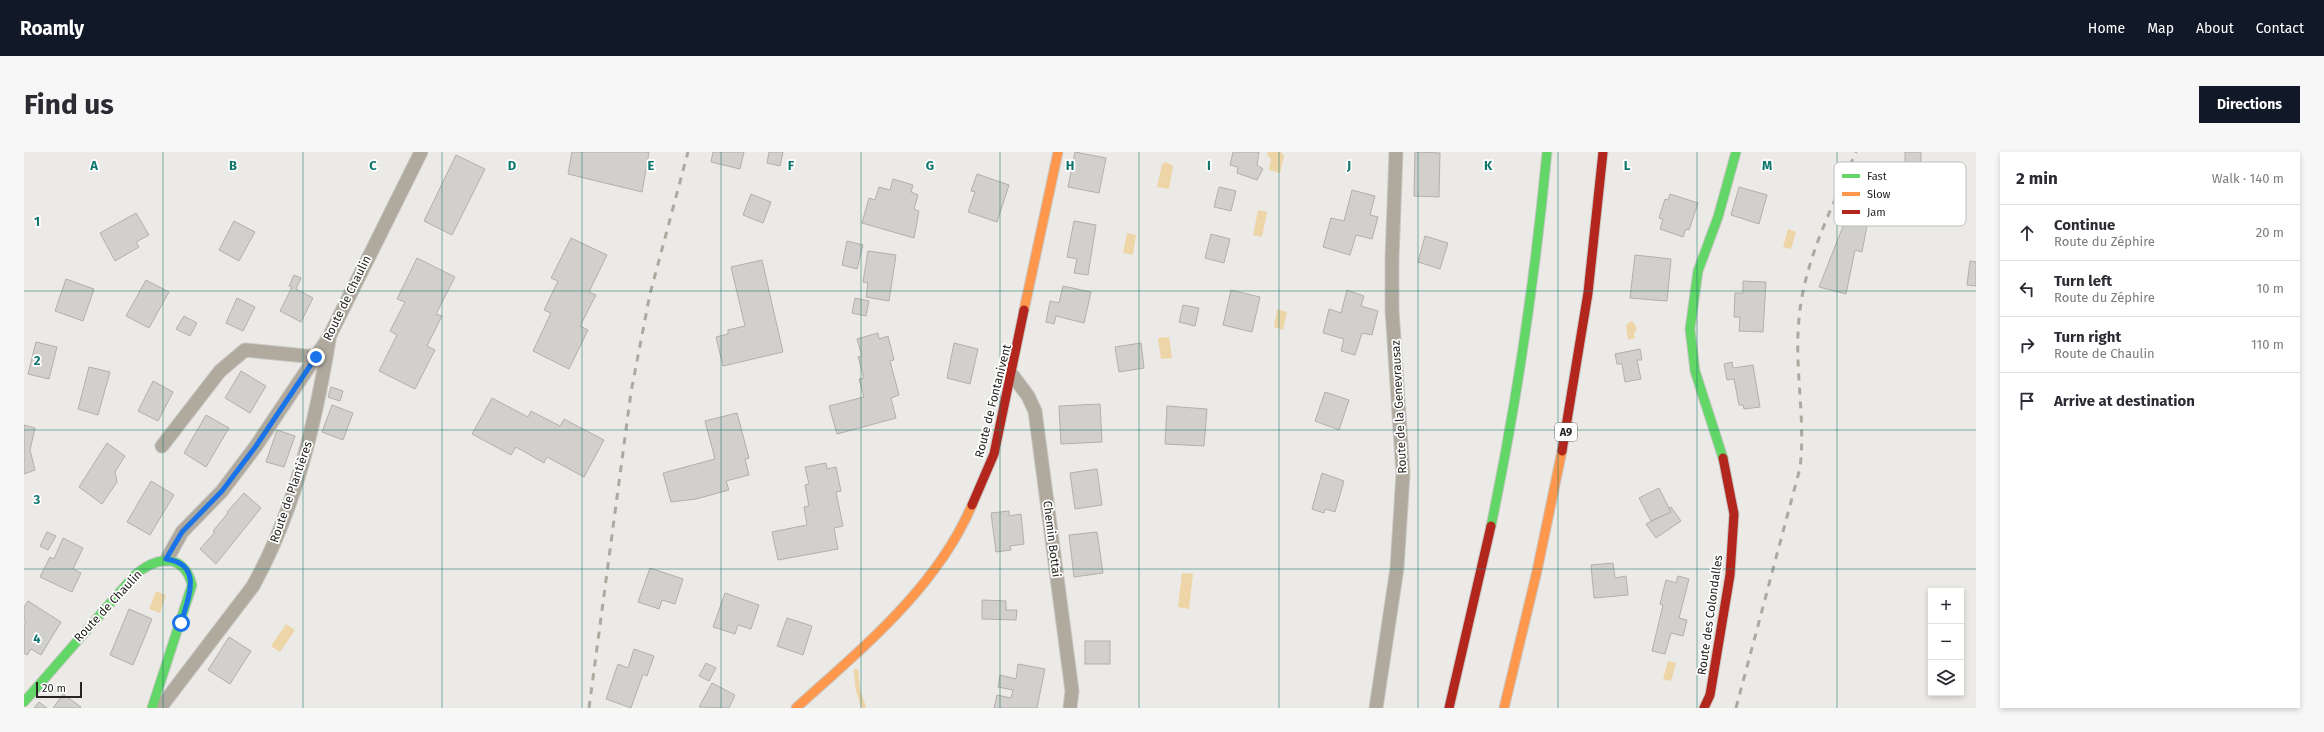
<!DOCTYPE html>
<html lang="en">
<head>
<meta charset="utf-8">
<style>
	:root { --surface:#fff; --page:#f7f7f7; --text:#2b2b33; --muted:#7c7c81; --line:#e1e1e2; --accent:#111827 }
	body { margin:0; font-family:"Fira Sans",sans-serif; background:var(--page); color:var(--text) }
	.controls { position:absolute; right:12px; bottom:12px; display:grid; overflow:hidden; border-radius:0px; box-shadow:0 2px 6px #0003 }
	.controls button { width:36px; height:36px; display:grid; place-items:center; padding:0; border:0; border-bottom:1px solid var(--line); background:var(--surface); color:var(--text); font:20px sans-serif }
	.scale { position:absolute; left:12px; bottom:10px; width:46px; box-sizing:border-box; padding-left:4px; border:2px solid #262522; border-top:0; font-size:11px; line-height:14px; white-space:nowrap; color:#262522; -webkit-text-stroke:3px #fff; paint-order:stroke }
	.stop { position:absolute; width:12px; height:12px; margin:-9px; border:3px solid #1a73e8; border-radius:50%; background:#fff }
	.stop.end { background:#1a73e8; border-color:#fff; box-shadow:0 1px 4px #0008 }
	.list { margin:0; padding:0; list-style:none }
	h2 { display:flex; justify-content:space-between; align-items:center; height:52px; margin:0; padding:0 16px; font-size:17px }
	h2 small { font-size:13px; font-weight:400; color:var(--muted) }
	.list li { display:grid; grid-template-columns:26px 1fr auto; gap:12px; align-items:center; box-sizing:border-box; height:56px; padding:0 16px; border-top:1px solid var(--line) }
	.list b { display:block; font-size:15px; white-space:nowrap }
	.list p { margin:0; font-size:13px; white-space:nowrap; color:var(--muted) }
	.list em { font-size:13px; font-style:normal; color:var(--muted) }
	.icon { flex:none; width:22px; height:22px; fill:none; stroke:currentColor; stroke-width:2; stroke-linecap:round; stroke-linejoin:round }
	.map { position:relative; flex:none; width:1952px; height:556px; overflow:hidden; border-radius:0px }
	header { display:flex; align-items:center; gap:24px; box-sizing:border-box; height:56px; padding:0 20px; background:var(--accent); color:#fff }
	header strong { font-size:19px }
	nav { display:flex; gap:22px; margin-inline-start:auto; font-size:14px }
	.intro { display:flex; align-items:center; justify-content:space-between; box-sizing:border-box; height:96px; padding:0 24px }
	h1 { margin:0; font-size:28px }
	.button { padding:10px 18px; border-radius:0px; background:var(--accent); color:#fff; font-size:14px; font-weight:700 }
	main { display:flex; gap:24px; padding:0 24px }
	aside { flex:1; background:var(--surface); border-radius:0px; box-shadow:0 2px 6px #0003 }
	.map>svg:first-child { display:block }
</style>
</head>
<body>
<header>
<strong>Roamly</strong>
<nav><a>Home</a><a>Map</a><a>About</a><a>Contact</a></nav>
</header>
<div class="intro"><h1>Find us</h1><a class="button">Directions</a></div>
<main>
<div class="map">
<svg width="1952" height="556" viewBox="0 0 1952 556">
	<rect width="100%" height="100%" fill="#eceae7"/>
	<!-- water -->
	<g fill="#edd5a8">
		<polygon points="1244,0 1257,0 1260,4 1256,21 1245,18 1247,7 1243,3"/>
		<polygon points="1142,10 1149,14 1145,37 1133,35 1138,12"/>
		<polygon points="1234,58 1243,60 1238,85 1229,83"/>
		<polygon points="1764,77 1772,80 1767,97 1759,95"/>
		<polygon points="1103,81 1112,83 1109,103 1099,101"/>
		<polygon points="1253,157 1263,160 1259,178 1250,175"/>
		<polygon points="1608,169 1613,176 1610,182 1611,186 1604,188 1602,174 1605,170"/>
		<polygon points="1145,185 1148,206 1137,207 1134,186"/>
		<polygon points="1158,421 1169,422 1165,457 1154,455"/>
		<polygon points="132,439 142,443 136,461 125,457"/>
		<polygon points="262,472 271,478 256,500 247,494"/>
		<polygon points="1644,509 1652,511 1647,529 1639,527"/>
	</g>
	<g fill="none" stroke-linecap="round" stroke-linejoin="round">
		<!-- stream -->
		<polyline stroke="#edd5a8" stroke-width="4.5" points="832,519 834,538 840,556"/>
	</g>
	<!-- building -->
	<g fill="#d2d0cd" stroke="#b2b0ad">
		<polygon points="548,0 625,0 618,40 544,22"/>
		<polygon points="689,0 720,0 716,17 687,10"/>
		<polygon points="745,0 759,0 756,14 743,11"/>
		<polygon points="1051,0 1082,6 1075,41 1044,35"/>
		<polygon points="1209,0 1235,0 1233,13 1239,17 1233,28 1213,21 1214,15 1206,13"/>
		<polygon points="1391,0 1416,1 1415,45 1390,44"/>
		<rect x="1881" y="0" width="16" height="12"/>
		<polygon points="432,3 461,17 428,83 400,69"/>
		<polygon points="953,22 985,33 973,70 944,60 951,40 947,39"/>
		<polygon points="869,27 889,33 887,40 894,43 890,57 895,59 890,86 838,71 845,46 851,48 855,35 866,38"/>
		<polygon points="1195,35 1212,39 1207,59 1190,55"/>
		<polygon points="1715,35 1743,43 1735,72 1707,63"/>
		<polygon points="1328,38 1351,44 1346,63 1354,65 1348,87 1332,83 1326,103 1299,95 1307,66 1320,69"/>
		<polygon points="727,42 747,50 739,71 719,63"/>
		<polygon points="1646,42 1674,51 1665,78 1662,77 1659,85 1636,77 1639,67 1635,66 1641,47 1644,48"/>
		<polygon points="1827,54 1846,58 1838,100 1831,98 1822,142 1795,135"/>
		<polygon points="112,61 125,83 112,90 115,95 91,109 76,81"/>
		<polygon points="210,69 231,80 215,109 195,98"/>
		<polygon points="1050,69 1072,73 1064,123 1050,121 1053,107 1043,105"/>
		<polygon points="1187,82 1206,87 1200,111 1181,106"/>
		<polygon points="1401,84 1424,91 1416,117 1394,110"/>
		<polygon points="547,86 583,103 565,140 572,143 556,174 564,178 545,217 509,199 527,161 520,158 534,129 527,126"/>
		<polygon points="823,89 839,93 833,117 818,113"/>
		<polygon points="844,99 872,103 865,149 842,145 844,131 839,130"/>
		<polygon points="1611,103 1647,107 1643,149 1606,146"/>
		<polygon points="393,106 431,125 412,162 418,164 403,194 411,198 391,237 355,219 373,183 366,179 381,150 373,147"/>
		<polygon points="738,108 759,200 699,214 692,185 704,182 704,178 721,174 707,115"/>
		<polygon points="1946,109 1952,110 1952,134 1943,133"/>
		<polygon points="270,123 277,126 272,137 289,146 277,170 256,159 268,135 265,134"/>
		<polygon points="42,127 70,137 59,169 31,159"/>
		<polygon points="122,128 145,140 125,176 102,164"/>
		<polygon points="1719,129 1742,130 1739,180 1715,179 1716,165 1710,165 1711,141 1719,141"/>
		<polygon points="1039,134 1067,140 1060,171 1032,164 1030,172 1022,170 1026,149 1035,151"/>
		<polygon points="1207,138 1236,145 1228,180 1199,173"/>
		<polygon points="1323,138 1340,144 1337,154 1354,159 1348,183 1338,181 1331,203 1317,199 1320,187 1299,181 1305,157 1317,161"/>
		<polygon points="213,146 231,155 219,179 202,171"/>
		<polygon points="831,146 845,149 842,164 828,161"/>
		<polygon points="1159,153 1175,156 1171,174 1155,170"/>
		<polygon points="160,164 173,171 166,184 152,177"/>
		<polygon points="854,181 855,187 864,184 870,208 866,209 875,243 867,246 872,266 813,282 805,254 840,245 835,227 840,226 834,205 838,204 833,187"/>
		<polygon points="12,190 33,195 25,227 4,222"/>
		<polygon points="930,191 954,197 946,232 923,226"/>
		<polygon points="1117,191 1120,216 1095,220 1091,195"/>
		<polygon points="1616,197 1618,208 1613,208 1617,227 1601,230 1598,212 1593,212 1591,202"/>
		<polygon points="1708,210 1709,216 1729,213 1736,255 1720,257 1719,253 1715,253 1710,227 1703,228 1700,212"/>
		<polygon points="65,215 86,220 74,263 54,257"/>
		<polygon points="217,219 242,234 226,261 201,246"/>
		<polygon points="129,229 149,240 134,269 114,259"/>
		<polygon points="307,235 319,239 316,249 304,245"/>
		<polygon points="1301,240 1325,248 1315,278 1291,269"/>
		<polygon points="468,246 504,265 507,259 536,274 540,267 580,288 560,325 523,305 520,311 492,295 487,303 448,282"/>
		<polygon points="1076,252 1078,290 1037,292 1035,254"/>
		<polygon points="308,253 329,261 319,288 298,280"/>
		<polygon points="1143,254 1183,257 1180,294 1141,292"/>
		<polygon points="713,261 725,306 721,307 725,323 702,329 705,338 672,347 647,350 639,321 691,307 681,269"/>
		<polygon points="182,263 205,276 182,315 160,301"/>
		<polygon points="0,273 11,276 6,298 11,318 0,322"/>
		<polygon points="253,278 271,284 260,315 242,310"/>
		<polygon points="83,291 101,304 91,320 93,330 78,352 55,335"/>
		<polygon points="802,311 803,317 812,315 817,339 812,340 819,374 810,376 814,397 754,408 748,380 783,373 780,355 785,354 781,333 785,332 781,315"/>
		<polygon points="1073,317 1078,353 1051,357 1046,321"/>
		<polygon points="1298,321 1320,329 1311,360 1301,357 1300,361 1288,357"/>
		<polygon points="127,329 150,343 126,383 103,370"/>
		<polygon points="1635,336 1647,360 1627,369 1615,346"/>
		<polygon points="220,341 237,356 192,412 176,397 191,380 189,379 204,361 203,360"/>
		<polygon points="1647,355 1657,369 1632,386 1622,372 1647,360 1645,356"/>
		<polygon points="985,359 985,364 997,362 1000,392 986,394 987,398 972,400 967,361"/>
		<polygon points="23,380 32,384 24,398 16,394"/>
		<polygon points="1073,380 1079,421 1050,425 1045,383"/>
		<polygon points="39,386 59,396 49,417 57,421 48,440 16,425 26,405 30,407"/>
		<polygon points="1589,411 1591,426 1602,424 1604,443 1570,446 1567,413"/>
		<polygon points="626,416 659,427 651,452 638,448 635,457 614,450"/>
		<polygon points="1654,424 1665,427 1655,466 1663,468 1659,484 1647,481 1641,502 1628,499 1639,453 1636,452 1642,428 1652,431"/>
		<polygon points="701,441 735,453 727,477 714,473 711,482 689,475"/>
		<polygon points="958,448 982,449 982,458 993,458 992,468 958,467"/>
		<polygon points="4,449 37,470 17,503 7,497 3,503 0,501 0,473 2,470 0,469 0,455"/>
		<polygon points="105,457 128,467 109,513 86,503"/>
		<polygon points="763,466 788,474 779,503 753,494"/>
		<polygon points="205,485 227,499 206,532 184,518"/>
		<rect x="1061" y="489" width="25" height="23"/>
		<polygon points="610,497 630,504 623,524 619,522 607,556 582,547 594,512 604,516"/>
		<polygon points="682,511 692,516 685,529 675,524"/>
		<polygon points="994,512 1021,517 1013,556 970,556 973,543 987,546 989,538 974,535 976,523 992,527"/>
		<polygon points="688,531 711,543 705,556 675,555"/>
		<polygon points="39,542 57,555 56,556 29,556"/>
		<polygon points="15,550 23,556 10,556"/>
	</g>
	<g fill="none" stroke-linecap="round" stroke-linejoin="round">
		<defs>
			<g id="street">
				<polyline points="989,224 1004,244 1011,259 1048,539 1046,556"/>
				<polyline points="138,294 196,219 221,198 292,205"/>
				<polyline points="143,407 158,380 198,339 232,294 305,185 397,0"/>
				<path d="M136 556 229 434C271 358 291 273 305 188"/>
				<polyline points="1352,556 1373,416 1379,322 1368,158 1368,107 1372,0"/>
			</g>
			<g id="fast">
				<polyline points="1699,306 1671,219 1666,177 1674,119 1694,65 1712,0"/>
				<path d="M1467 374C1493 250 1511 126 1523 0"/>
				<path d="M0 550 109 425C129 406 159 398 168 433L128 556"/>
			</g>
			<g id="slow">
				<polyline points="1000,158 1034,0"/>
				<path d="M772 556C838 496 912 437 948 353"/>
				<polyline points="1480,556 1513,419 1538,299"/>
			</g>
			<g id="jam">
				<polyline points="1538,299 1564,141 1579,0"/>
				<polyline points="948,353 970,302 1000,158"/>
				<polyline points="1425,556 1467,374"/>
				<polyline points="1680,556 1686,543 1706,423 1710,362 1699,306"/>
			</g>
		</defs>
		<!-- street casing -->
		<use href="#street" stroke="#c8c7c4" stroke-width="15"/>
		<!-- fast casing -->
		<use href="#fast" stroke="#c8c7c4" stroke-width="11"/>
		<!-- slow casing -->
		<use href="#slow" stroke="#c8c7c4" stroke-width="11"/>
		<!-- jam casing -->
		<use href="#jam" stroke="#c8c7c4" stroke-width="11"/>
		<!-- street -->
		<use href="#street" stroke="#b0a99d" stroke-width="13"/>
		<!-- fast -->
		<use href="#fast" stroke="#63d668" stroke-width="9"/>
		<!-- slow -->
		<use href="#slow" stroke="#ff974d" stroke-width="9"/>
		<!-- jam -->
		<use href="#jam" stroke="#b3261e" stroke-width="9"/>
		<!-- rail -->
		<g stroke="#ada9a0" stroke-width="3" stroke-dasharray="7 7" stroke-linecap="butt">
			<polyline points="565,556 607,240 626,142 664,0"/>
			<path d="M1712 556 1776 316C1782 266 1770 217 1775 167 1780 108 1809 54 1832 0"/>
		</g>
	</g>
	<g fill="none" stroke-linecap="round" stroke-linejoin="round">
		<!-- route -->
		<path stroke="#1a73e8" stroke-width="5" d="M157 471C164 447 180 412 142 407L158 380 198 339 232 294 292 205"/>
	</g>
	<!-- grid -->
	<path fill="none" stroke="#0f766e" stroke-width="1" stroke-opacity="0.55" d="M139 0V556M279 0V556M418 0V556M558 0V556M697 0V556M837 0V556M976 0V556M1115 0V556M1255 0V556M1394 0V556M1534 0V556M1673 0V556M1813 0V556M0 139H1952M0 278H1952M0 417H1952"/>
	<g text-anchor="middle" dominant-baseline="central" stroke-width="3.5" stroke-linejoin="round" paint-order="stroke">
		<!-- shield labels -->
		<rect fill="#fff" stroke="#676664" stroke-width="1" x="1531" y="271" width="22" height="18" rx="3"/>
		<g font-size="11" font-weight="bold" fill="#262522">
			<text x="1542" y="280">A9</text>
		</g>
		<!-- street labels -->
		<g font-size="12" fill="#262522" stroke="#fff">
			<text transform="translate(323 146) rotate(-64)">Route de Chaulin</text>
			<text transform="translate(969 249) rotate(-76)">Route de Fontanivent</text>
			<text transform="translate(1375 255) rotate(-93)">Route de la Genevrausaz</text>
			<text transform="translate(267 340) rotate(-71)">Route de Plantières</text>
			<text transform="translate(1028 387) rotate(83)">Chemin Bottai</text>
			<text transform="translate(84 454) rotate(-47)">Route de Chaulin</text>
			<text transform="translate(1686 463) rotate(-82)">Route des Colondalles</text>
		</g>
	</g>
	<!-- legend -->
	<rect x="1810" y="10" width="132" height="64" rx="6" fill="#fff" stroke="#bebebd" stroke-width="1"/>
	<rect x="1818" y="22" width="18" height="4" fill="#63d668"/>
	<rect x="1818" y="40" width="18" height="4" fill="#ff974d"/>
	<rect x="1818" y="58" width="18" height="4" fill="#b3261e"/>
	<g font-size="11" fill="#262522">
		<text x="1843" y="28">Fast</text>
		<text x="1843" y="46">Slow</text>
		<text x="1843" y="64">Jam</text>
	</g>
	<g font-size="13" text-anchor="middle" font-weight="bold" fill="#0f766e" stroke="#fff" stroke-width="3.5" stroke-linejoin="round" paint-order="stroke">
		<text x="70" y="18">A</text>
		<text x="209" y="18">B</text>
		<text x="349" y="18">C</text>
		<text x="488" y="18">D</text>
		<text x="627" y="18">E</text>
		<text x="767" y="18">F</text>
		<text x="906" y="18">G</text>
		<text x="1046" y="18">H</text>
		<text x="1185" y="18">I</text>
		<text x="1325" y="18">J</text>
		<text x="1464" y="18">K</text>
		<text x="1603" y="18">L</text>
		<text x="1743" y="18">M</text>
		<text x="13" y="74">1</text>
		<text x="13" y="213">2</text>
		<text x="13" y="352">3</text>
		<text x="13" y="491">4</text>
	</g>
</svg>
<div class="controls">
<button>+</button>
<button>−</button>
<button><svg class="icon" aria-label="layers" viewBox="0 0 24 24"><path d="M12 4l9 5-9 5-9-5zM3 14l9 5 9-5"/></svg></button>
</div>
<div class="scale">20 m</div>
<div class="stop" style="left:157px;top:471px"></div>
<div class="stop end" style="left:292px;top:205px"></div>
</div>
<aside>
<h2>2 min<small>Walk · 140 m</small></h2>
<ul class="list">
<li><svg class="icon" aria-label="ahead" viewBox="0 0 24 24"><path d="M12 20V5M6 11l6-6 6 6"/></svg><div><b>Continue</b><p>Route du Zéphire</p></div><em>20 m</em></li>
<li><svg class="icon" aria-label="left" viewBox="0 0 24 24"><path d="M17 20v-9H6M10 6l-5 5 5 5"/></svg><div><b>Turn left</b><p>Route du Zéphire</p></div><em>10 m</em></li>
<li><svg class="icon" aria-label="right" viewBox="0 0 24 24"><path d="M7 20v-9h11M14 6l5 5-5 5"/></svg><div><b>Turn right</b><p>Route de Chaulin</p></div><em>110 m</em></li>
<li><svg class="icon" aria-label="arrive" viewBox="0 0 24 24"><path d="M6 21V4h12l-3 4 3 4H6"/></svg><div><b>Arrive at destination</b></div></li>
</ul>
</aside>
</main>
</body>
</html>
